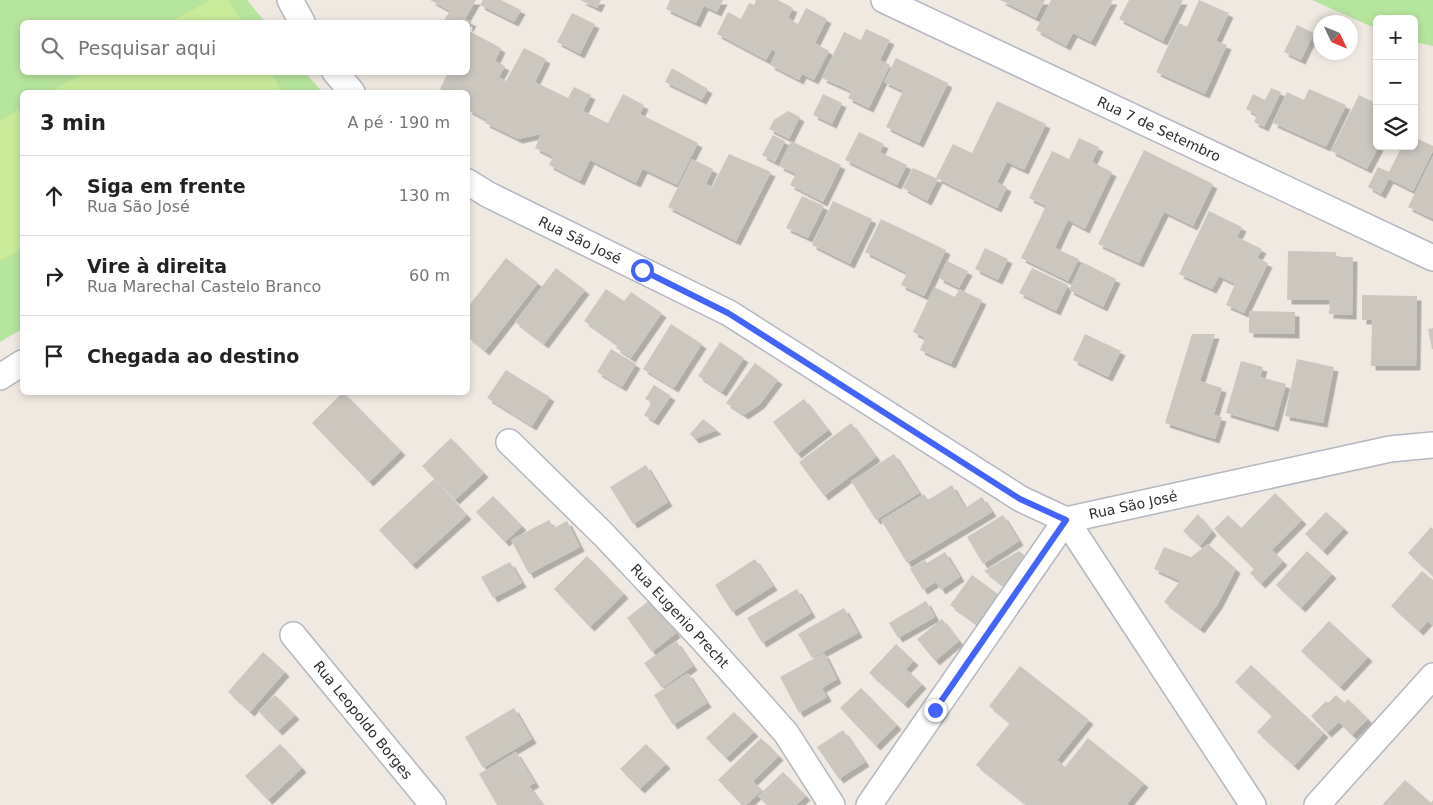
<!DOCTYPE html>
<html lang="pt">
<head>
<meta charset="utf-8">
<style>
	:root { --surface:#fff; --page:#f2f2f2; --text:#222; --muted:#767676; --line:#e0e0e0 }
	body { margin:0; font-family:"DejaVu Sans",sans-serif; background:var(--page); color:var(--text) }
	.controls { position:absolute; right:15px; top:15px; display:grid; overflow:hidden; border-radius:8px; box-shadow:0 2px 8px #0003 }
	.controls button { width:45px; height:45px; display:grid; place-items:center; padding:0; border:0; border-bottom:1px solid var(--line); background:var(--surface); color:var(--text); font:25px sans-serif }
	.compass { position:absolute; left:1313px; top:15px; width:45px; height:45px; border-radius:50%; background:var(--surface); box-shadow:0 2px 8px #0003; rotate:134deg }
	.stop { position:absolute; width:15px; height:15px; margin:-11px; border:4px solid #4264fb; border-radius:50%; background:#fff }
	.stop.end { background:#4264fb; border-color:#fff; box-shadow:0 1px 5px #0008 }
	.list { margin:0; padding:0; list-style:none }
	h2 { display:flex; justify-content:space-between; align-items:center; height:65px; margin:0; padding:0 20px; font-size:21px }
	h2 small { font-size:16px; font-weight:400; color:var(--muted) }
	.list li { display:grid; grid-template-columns:32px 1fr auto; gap:15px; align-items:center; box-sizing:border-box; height:80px; padding:0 20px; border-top:1px solid var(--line) }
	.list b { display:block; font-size:19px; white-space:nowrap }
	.list p { margin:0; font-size:16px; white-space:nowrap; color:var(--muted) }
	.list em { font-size:16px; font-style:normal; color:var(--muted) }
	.icon { flex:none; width:28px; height:28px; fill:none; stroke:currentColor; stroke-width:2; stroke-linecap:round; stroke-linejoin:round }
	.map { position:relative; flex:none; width:1433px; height:805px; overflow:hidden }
	.search { position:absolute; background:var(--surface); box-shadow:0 2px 8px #0003; left:20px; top:20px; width:450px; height:55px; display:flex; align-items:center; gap:12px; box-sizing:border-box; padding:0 18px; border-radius:8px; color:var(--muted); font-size:19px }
	.panel { position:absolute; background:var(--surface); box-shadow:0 2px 8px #0003; left:20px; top:90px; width:450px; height:305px; border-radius:8px }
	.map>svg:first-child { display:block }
</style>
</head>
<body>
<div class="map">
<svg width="1433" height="805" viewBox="0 0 1433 805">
	<defs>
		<filter id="shadow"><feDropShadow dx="4.5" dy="4.5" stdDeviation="0" flood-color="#0004"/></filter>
	</defs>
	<rect width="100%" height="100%" fill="#efe9e1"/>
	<!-- green -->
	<g fill="#b6e59e">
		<polygon points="0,0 247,0 265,22 22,22 22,72 306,73 322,92 22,92 22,329 0,342"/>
		<polygon points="1312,0 1433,0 1433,46 1414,42 1414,19 1377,19 1377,29"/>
	</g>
	<!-- pitch -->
	<g fill="#c9ec9a">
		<polygon points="210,0 229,0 242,22 171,22"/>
		<polygon points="84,73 271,73 282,92 49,92"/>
		<polygon points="22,108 22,248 0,261 0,121"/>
	</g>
	<!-- building -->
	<g fill="#cbc7bf" filter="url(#shadow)">
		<polygon points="430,0 476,0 465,19 472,22 468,28 468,22 443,22 450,11"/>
		<polygon points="483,0 501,0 521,10 514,22 480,5"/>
		<polygon points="580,0 601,0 597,8"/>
		<polygon points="670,0 723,0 717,12 704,6 696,23 666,9"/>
		<polygon points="756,0 778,0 793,8 788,18 798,24 806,8 827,19 815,43 829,51 814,80 802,74 799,80 770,65 776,52 772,49 766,60 717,34 728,12 741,19 749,3 754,5"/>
		<polygon points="1000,0 1045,0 1036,18"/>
		<polygon points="1051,0 1113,0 1091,42 1073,33 1066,46 1036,30"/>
		<polygon points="1129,0 1183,0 1163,41 1119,19"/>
		<polygon points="1199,0 1229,13 1216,41 1227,45 1205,94 1156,72 1179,23 1187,27"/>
		<polygon points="572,13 595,24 580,54 557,42"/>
		<polygon points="1297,25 1314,33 1301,60 1284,52"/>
		<polygon points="866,29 890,40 880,60 890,65 869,108 848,98 851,91 822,78 844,32 861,40"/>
		<polygon points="469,31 501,48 495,61 505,66 499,77 506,81 524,48 546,59 535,82 568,98 574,87 591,95 583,111 608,123 623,94 644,105 640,114 698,143 677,185 643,169 636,183 590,160 580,181 549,165 553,157 535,148 541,134 518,139 485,123 487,120 468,110 468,92 447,92 440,89 448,72 468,72"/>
		<polygon points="896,58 948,83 919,143 886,127 903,91 884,82"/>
		<polygon points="672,68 708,89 702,100 665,82"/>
		<polygon points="1271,88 1281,92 1264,127 1254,122 1257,115 1246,109 1253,94 1265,100"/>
		<polygon points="1309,89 1346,105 1326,147 1273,123 1287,92 1304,100"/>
		<polygon points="823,94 842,103 832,124 813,115"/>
		<polygon points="1359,95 1377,104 1377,146 1379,146 1367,169 1331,151"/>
		<polygon points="997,101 1046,124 1024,170 1007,162 997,182 1007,187 997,208 936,178 953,144 972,153"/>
		<polygon points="788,111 800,117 789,139 769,129 774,120"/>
		<polygon points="859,132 884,144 880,152 907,165 897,185 845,160"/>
		<polygon points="773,135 785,141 775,162 762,155"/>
		<polygon points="1414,137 1433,146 1433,151 1413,191 1389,179 1381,194 1368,187 1378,167 1389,172 1402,146 1414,146"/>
		<polygon points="1079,138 1099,147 1092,162 1112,172 1085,229 1068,220 1055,248 1079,259 1068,281 1021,258 1046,206 1029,198 1052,151 1069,159"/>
		<polygon points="791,141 841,165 823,202 790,185 796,174 779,166"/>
		<polygon points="1144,150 1213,184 1193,226 1164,212 1139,263 1098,244"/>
		<polygon points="729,154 771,172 736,241 668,207 692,159 713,169 706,184 712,187"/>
		<polygon points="1433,156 1433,219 1408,207"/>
		<polygon points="913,168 938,179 927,201 903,188"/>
		<polygon points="802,196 824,206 808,238 786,228"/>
		<polygon points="833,201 872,219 850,264 812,245"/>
		<polygon points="1209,211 1242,227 1237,237 1262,249 1257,258 1268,263 1244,313 1226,305 1235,284 1219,276 1212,289 1179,274"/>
		<polygon points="881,219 946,250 924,296 901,285 907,273 865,252"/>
		<polygon points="985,248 1008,259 998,280 975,269"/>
		<polygon points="1288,251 1336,252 1336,257 1353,257 1352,315 1329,314 1330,300 1287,300"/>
		<polygon points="506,258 538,283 485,351 468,337 468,307"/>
		<polygon points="947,261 968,271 959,288 939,278"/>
		<polygon points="1082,262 1116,279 1103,307 1069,290"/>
		<polygon points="556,268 585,290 544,344 515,322"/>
		<polygon points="1032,268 1068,285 1056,311 1019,293"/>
		<polygon points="934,287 955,297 959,289 982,300 951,364 920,350 925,338 913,332"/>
		<polygon points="606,289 624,301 631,292 662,313 631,358 616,348 618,345 584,321"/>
		<polygon points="1362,295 1417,296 1416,366 1371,366 1372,320 1362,320"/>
		<polygon points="1249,311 1295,312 1295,334 1249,333"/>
		<polygon points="671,324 702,344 674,388 643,369"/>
		<polygon points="1433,328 1433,349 1432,349 1428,329"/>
		<polygon points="1085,334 1121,351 1108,377 1073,360"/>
		<polygon points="1192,334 1215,334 1200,381 1222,388 1214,415 1222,417 1215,439 1165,423"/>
		<polygon points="720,342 744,358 722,392 698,376"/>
		<polygon points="611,349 636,364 622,387 597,372"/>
		<polygon points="1297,359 1334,367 1323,423 1285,416"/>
		<polygon points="1241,361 1263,367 1260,377 1286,384 1274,427 1226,413"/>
		<polygon points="755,363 778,380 760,404 744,415 726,403"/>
		<polygon points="506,370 550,397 532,426 487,398"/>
		<polygon points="654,385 671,396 654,421 644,415 652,402 645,399"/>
		<polygon points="343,392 401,451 369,482 312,423"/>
		<polygon points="804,399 828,430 797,454 773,422"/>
		<polygon points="703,419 717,430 695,439 690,434"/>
		<polygon points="851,423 876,457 824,496 799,462"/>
		<polygon points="451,438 484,473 455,500 422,466"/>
		<polygon points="894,454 919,493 876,520 851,481"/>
		<polygon points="646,465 668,502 633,524 610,487"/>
		<polygon points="434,479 467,515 412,565 379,530"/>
		<polygon points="952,485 965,508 982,497 992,512 907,563 881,520 924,494 928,500"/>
		<polygon points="1275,493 1302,520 1272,550 1283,561 1261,584 1250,573 1254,569 1214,529 1228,515 1241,528"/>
		<polygon points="493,496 522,526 505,542 476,512"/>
		<polygon points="1326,512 1344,528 1323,551 1305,534"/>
		<polygon points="1198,514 1212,531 1200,546 1183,531"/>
		<polygon points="1003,515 1019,541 983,564 967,537"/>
		<polygon points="549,520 554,528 567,521 580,547 529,574 511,540"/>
		<polygon points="1431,527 1433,529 1433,576 1408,553"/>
		<polygon points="1208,544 1236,569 1218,604 1200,629 1164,602 1180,581 1154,569 1164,547 1191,557"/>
		<polygon points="1019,551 1029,559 1008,589 984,571"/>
		<polygon points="1307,551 1332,574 1301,608 1276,585"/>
		<polygon points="945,552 960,577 941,590 936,582 923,590 910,569 925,560 927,563"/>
		<polygon points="587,556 624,594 590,627 554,589"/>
		<polygon points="755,559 773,586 732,612 715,585"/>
		<polygon points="510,562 522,583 493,598 481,577"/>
		<polygon points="1422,571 1433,580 1433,626 1428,621 1419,631 1391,606"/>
		<polygon points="972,575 998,594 977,624 950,605"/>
		<polygon points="797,589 811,613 762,643 747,618"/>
		<polygon points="651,599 676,633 652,652 627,618"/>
		<polygon points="926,601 935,617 898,638 889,623"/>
		<polygon points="844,608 858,633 812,658 798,634"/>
		<polygon points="942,619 959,641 935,661 917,639"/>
		<polygon points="1329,621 1368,657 1340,687 1301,651"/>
		<polygon points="676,641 693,666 662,688 644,663"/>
		<polygon points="896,644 914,661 906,669 922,684 904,704 869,673"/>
		<polygon points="263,652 285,672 250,712 228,692"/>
		<polygon points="824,653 837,679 822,688 827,697 799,713 780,677"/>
		<polygon points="1251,665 1324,733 1294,766 1257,732 1272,716 1235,682"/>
		<polygon points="1020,666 1089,720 1057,760 1065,767 1088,738 1144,783 1127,804 1129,805 1027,805 976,765 1010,723 989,706"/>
		<polygon points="688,673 707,703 673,725 654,695"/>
		<polygon points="861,688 897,725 876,746 840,708"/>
		<polygon points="275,695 295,715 278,731 258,711"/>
		<polygon points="1336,695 1344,703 1348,699 1368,719 1352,735 1339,722 1327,733 1311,716 1326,701 1328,703"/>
		<polygon points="514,708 532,739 483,768 465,737"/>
		<polygon points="734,712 754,732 726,758 706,738"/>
		<polygon points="843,730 865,762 839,779 817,747"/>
		<polygon points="761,738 779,756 753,781 762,790 746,805 742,805 718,780"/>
		<polygon points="280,744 302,768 268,800 245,776"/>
		<polygon points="646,744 666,764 640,789 620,769"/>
		<polygon points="516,752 535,783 529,786 543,805 497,805 479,774"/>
		<polygon points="783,772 806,796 796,805 767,805 758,796"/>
		<polygon points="1405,780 1431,803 1433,800 1433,805 1382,805"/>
	</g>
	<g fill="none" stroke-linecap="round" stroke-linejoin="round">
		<defs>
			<g id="minor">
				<polyline points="290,0 302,22"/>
				<polyline points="884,0 1433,258"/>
				<polyline points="335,72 352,92"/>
				<polyline points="468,182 487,194 729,313 1021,499 1066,520 1390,449 1433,445"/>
				<polyline points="0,377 22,363"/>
				<polyline points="509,442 603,534 703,640 786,733 832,805"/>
				<polyline points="1066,520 1253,805"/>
				<polyline points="293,635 433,805"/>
				<polyline points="869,805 1066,520"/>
				<polyline points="1317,805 1433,676"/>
			</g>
		</defs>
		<!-- minor casing -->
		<use href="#minor" stroke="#b4b7c1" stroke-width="28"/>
		<!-- minor -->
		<use href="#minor" stroke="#fff" stroke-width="25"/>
	</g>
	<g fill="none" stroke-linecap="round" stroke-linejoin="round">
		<!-- route -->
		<polyline stroke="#4264fb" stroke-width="6" points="642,270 728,313 1020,499 1066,520 935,710"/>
	</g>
	<g text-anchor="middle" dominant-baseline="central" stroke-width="4.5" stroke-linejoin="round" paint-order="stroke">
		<!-- street labels -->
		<g font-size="14" fill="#2e2e2e" stroke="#fff">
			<text transform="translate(1159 129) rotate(25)">Rua 7 de Setembro</text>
			<text transform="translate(580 240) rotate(26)">Rua São José</text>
			<text transform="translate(1133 505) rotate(-12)">Rua São José</text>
			<text transform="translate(680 616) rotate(47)">Rua Eugenio Precht</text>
			<text transform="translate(363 720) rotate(51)">Rua Leopoldo Borges</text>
		</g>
	</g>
</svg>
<div class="controls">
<button>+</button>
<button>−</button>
<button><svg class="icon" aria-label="layers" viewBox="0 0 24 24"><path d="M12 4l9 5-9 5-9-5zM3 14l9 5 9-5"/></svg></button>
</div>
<svg class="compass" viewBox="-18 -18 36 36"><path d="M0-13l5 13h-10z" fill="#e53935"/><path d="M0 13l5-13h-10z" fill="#767676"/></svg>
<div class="stop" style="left:642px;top:270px"></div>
<div class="stop end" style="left:935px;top:710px"></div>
<div class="search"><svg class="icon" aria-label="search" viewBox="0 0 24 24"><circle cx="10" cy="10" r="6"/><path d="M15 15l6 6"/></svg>Pesquisar aqui</div>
<section class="panel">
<h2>3 min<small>A pé · 190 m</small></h2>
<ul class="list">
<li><svg class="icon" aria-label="ahead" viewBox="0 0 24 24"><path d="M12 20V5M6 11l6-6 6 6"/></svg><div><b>Siga em frente</b><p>Rua São José</p></div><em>130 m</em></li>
<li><svg class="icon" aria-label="right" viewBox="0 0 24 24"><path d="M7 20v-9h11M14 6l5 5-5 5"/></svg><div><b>Vire à direita</b><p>Rua Marechal Castelo Branco</p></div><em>60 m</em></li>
<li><svg class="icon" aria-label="arrive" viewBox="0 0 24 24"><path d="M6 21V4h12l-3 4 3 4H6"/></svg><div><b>Chegada ao destino</b></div></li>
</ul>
</section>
</div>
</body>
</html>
